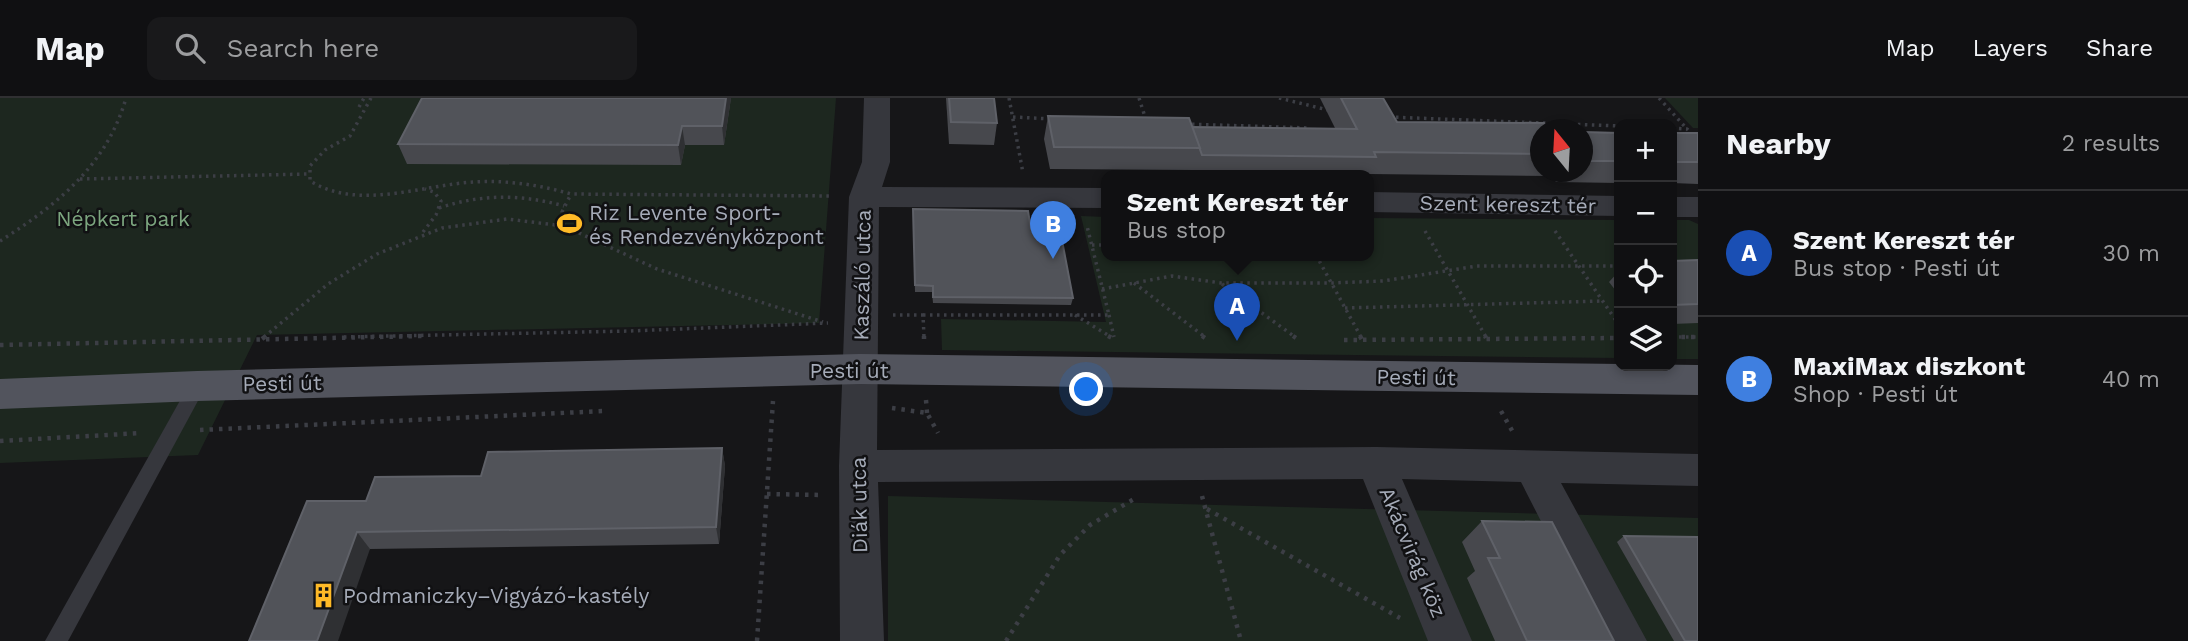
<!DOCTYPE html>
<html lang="en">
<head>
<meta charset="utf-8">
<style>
	:root { --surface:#101012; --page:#19191b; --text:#f1f3f6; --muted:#9c9d9f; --line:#303032; --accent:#d93025 }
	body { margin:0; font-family:"Work Sans",sans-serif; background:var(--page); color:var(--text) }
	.controls { position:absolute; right:21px; top:21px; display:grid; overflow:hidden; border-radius:14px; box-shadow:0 4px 10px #0003 }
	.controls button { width:63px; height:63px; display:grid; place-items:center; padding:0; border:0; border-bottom:2px solid var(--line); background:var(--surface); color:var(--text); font:35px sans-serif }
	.compass { position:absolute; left:1530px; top:21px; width:63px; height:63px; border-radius:50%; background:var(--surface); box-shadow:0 4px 10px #0003; rotate:342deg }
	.you { position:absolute; left:1087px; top:292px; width:24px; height:24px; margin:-18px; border:5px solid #fff; border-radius:50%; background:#1a73e8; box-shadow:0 0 0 10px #1a73e833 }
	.badge { display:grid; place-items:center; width:46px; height:46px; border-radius:50%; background:var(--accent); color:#fff; font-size:23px; font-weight:700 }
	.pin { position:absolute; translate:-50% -58px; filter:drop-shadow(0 2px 4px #0008) }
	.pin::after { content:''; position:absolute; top:37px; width:24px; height:21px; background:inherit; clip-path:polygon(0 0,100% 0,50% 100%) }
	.popup { position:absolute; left:1101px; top:72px; width:273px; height:91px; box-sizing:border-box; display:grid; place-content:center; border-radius:14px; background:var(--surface); filter:drop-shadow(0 2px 5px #0005); font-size:23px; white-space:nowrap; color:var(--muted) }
	.popup b { font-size:26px; color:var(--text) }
	.popup::after { content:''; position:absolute; left:50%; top:100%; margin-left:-14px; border:14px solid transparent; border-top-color:var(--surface) }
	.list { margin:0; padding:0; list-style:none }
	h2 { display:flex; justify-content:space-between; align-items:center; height:91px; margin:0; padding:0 28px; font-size:30px }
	h2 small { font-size:23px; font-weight:400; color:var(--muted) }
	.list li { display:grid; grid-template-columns:46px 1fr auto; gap:21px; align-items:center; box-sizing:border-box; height:126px; padding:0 28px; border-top:2px solid var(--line) }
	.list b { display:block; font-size:26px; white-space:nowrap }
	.list p { margin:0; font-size:23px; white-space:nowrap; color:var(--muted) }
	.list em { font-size:23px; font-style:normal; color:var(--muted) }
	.icon { flex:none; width:38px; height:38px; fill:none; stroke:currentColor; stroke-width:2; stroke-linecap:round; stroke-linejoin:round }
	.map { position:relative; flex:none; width:1698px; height:543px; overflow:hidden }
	header { display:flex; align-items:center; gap:42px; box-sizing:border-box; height:98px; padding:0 35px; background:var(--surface); border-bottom:2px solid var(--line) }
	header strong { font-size:33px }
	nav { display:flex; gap:38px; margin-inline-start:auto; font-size:24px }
	.search { width:490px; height:63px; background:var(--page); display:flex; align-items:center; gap:18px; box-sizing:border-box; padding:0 24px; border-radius:14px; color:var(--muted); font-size:26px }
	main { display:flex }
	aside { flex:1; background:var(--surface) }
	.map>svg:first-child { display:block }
</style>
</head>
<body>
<header>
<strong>Map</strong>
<div class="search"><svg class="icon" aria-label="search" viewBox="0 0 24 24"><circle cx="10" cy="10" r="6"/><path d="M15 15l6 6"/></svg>Search here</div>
<nav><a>Map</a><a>Layers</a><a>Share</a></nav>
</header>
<main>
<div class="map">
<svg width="1698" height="543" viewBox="0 0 1698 543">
	<rect width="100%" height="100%" fill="#161618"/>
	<!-- green -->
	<g fill="#1d271f">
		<polygon points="0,0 836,0 819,225 257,237 198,357 0,365"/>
		<polygon points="1665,0 1698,0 1698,30 1693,30"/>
		<polygon points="1081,118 1106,119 1106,157 1368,157 1368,120 1619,122 1619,260 942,252 941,221 1106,224"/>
		<polygon points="1672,122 1689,122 1698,126 1698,261 1672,261"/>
		<polygon points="888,398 1698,420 1698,543 888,543"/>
	</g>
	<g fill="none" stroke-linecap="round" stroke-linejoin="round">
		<!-- path-far1 -->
		<g stroke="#3c3e45" stroke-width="3.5" stroke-dasharray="2.5 4.5" stroke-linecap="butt">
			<path d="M371 0 350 38 325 52 310 68V83C359 113 421 87 474 84 507 82 540 87 571 96L832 98"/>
			<polyline points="1009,0 1023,75"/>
			<polyline points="1139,0 1146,22"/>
			<polyline points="1279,0 1332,13"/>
			<polyline points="1659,0 1687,31"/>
			<polyline points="359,9 364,0"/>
			<polyline points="1013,19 1051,21"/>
			<polyline points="1389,19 1619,28"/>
			<polyline points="1185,26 1310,30"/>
			<polyline points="1672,30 1687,31 1698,42"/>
			<polyline points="80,81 309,76"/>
			<path d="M439 110C481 96 521 96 564 108"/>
			<polyline points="564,128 562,114 571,96"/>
			<polyline points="1425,133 1486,239"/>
			<polyline points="1555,133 1619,227"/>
			<polyline points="423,134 436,117 441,103 434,94 425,91"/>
			<path d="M0 143C57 107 107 67 126 0"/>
			<polyline points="1092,147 1106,147"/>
			<polyline points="1316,157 1361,239"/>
			<polyline points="1134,185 1205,239"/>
			<polyline points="1222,186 1295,239"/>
			<polyline points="1102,191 1172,178 1221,185 1331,185 1383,183 1477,168 1619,168"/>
			<polyline points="1345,210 1602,203"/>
			<polyline points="893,217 923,217 924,239"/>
			<polyline points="923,217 1109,217 1087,128"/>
			<polyline points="1075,217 1111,239"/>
			<polyline points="1109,217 1114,239"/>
			<polyline points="264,239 328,186 377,156 442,130 507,121 564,128 657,171 823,224"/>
			<polyline points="344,239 630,233 828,225"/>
			<polyline points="1672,239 1698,239"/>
		</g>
		<!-- path -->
		<g stroke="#3c3e45" stroke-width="4.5" stroke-dasharray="3.5 6" stroke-linecap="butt">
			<polyline points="924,238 924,241"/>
			<polyline points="1108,238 1112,240"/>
			<polyline points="1202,238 1208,242"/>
			<polyline points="1293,238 1299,242"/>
			<polyline points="1360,238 1362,242"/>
			<polyline points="1485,238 1486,240"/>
			<polyline points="1672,239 1698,239"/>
			<polyline points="262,241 266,238"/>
			<polyline points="1344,242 1619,240"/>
			<polyline points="0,247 423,238"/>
			<polyline points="926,302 927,315"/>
			<polyline points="892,310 927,315 938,335"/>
			<polyline points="1501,313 1514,336"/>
			<polyline points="200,332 604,313"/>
			<polyline points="0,343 142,335"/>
			<polyline points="767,396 822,397"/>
			<polyline points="1202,398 1241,543"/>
			<polyline points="1207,411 1400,520"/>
			<polyline points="757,543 773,303"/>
			<polyline points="1006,543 1060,457 1090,427 1134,401"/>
		</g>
		<!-- lane -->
		<polygon fill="#36373d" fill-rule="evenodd" points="197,281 203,283 206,288 68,543 45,543 191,283"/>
		<!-- street -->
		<g fill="#36373d" fill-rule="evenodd">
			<polygon points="864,0 890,0 890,64 882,89 1106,90 1106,110 879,109 877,352 1376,349 1698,356 1698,388 1561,385 1647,543 1602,543 1521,384 1402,381 1472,543 1428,543 1363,381 878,384 884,543 840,543 839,368 849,99 862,64"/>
			<polygon points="1368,94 1619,98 1619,118 1368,114"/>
			<rect x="1672" y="99" width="26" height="20"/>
		</g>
		<!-- primary -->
		<polygon fill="#52545d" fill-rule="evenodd" points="860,256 1698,267 1698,297 860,286 197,303 0,311 0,281 197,273"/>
	</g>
	<!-- wall -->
	<g fill="#47484d">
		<polygon points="422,0 731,0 724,47 685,47 681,67 407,66 398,46"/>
		<polygon points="946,0 994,0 997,25 994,47 949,46"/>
		<polygon points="1320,0 1383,0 1397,24 1541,32 1541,74 1583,74 1583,34 1619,35 1619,85 1556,84 1551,78 1368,76 1367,77 1194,77 1192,72 1050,71 1044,41 1048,18 1192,29 1335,30"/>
		<polygon points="1672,35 1698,35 1698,86 1672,85"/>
		<polygon points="913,111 1031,131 1073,200 1071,207 933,205 932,194 915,194"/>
		<polygon points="1698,162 1698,225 1672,226 1672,163"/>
		<polygon points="1619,173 1619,197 1609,184"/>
		<polygon points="722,350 725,368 719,446 370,451 249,543 366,403 481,378"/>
		<polygon points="1482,423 1614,543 1495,543 1467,480 1475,473 1462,444"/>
		<polygon points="1624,438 1698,543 1674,543 1617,444"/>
	</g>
	<!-- shaded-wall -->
	<g fill="#2f3033">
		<polygon points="726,0 731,0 724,47 722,28"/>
		<polygon points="682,28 685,47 681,67 678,47"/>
		<polygon points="722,350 725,368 719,446 716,429"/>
		<polygon points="357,434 370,451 338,543 317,543"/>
	</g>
	<!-- building -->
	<g fill="#515359" stroke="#5f6168" stroke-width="2">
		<polygon points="422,0 726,0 722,28 682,28 678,47 398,46"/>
		<polygon points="949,0 994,0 997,25 951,24"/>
		<polygon points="1341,0 1383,0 1397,24 1544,25 1548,32 1541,32 1541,56 1374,54 1376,59 1202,57 1192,29 1357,31"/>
		<polygon points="1048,18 1189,20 1200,50 1054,49"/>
		<polygon points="1583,34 1619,35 1619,63 1583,63"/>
		<rect x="1672" y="35" width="26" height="29"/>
		<polygon points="913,111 1028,113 1031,131 1060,132 1073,200 933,199 933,188 915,187"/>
		<polygon points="1698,162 1698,206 1672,207 1672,163"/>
		<polygon points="722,350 716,429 357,434 317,543 249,543 307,403 366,403 375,379 481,378 488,354"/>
		<polygon points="1482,423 1552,424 1614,543 1527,543 1488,460 1500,460"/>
		<polygon points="1624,438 1698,439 1698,543 1685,543"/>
	</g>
	<!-- icons -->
	<defs>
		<symbol id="stadium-bare" viewBox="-9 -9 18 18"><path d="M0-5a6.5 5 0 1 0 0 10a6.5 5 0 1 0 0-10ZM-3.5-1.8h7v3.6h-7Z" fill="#ffba27" stroke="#111113" stroke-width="2.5" paint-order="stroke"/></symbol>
		<symbol id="building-bare" viewBox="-9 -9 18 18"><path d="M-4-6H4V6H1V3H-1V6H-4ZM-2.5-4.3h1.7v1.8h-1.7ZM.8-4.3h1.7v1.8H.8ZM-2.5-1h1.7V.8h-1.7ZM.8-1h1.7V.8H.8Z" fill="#ffba27" stroke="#111113" stroke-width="2.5" paint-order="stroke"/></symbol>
	</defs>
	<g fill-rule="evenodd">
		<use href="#stadium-bare" x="552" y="108" width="35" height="35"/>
		<use href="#building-bare" x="306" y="480" width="35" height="35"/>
	</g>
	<g text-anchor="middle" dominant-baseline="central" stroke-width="5" stroke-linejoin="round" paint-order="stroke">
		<!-- street labels -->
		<g font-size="21" fill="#a6acb9" stroke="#111113">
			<text transform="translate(1508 106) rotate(1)">Szent kereszt tér</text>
			<text transform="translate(862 177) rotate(-89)">Kaszáló utca</text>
			<text x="849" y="272">Pesti út</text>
			<text transform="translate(1416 279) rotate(1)">Pesti út</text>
			<text transform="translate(282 285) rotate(-1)">Pesti út</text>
			<text transform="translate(859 407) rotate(-91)">Diák utca</text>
			<text transform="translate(1413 454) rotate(67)">Akácvirág köz</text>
		</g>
		<!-- poi labels -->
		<g font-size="21" fill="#a6acb9" stroke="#111113" text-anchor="start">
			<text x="589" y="114">Riz Levente Sport-<tspan x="589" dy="24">és Rendezvényközpont</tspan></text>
			<text x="343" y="497">Podmaniczky–Vigyázó-kastély</text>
		</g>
		<!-- park labels -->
		<g font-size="21" fill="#7ca67f" stroke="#111113">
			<text x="123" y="120">Népkert park</text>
		</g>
	</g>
</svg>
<div class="controls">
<button>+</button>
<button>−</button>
<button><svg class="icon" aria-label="locate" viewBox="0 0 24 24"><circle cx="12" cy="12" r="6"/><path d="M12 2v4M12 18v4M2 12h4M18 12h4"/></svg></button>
<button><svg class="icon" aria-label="layers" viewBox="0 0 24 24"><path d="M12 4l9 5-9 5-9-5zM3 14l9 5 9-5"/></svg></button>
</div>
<svg class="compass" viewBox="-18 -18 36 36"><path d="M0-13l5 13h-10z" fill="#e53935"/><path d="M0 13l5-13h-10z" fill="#9c9d9f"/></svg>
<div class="you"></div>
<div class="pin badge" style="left:1237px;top:243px;background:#1a4fb4">A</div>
<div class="popup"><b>Szent Kereszt tér</b>Bus stop</div>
<div class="pin badge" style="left:1053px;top:161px;background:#3f7fe0">B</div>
</div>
<aside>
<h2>Nearby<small>2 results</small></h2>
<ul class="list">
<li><span class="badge" style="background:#1a4fb4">A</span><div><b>Szent Kereszt tér</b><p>Bus stop · Pesti út</p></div><em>30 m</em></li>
<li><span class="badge" style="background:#3f7fe0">B</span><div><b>MaxiMax diszkont</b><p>Shop · Pesti út</p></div><em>40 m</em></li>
</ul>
</aside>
</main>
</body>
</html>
